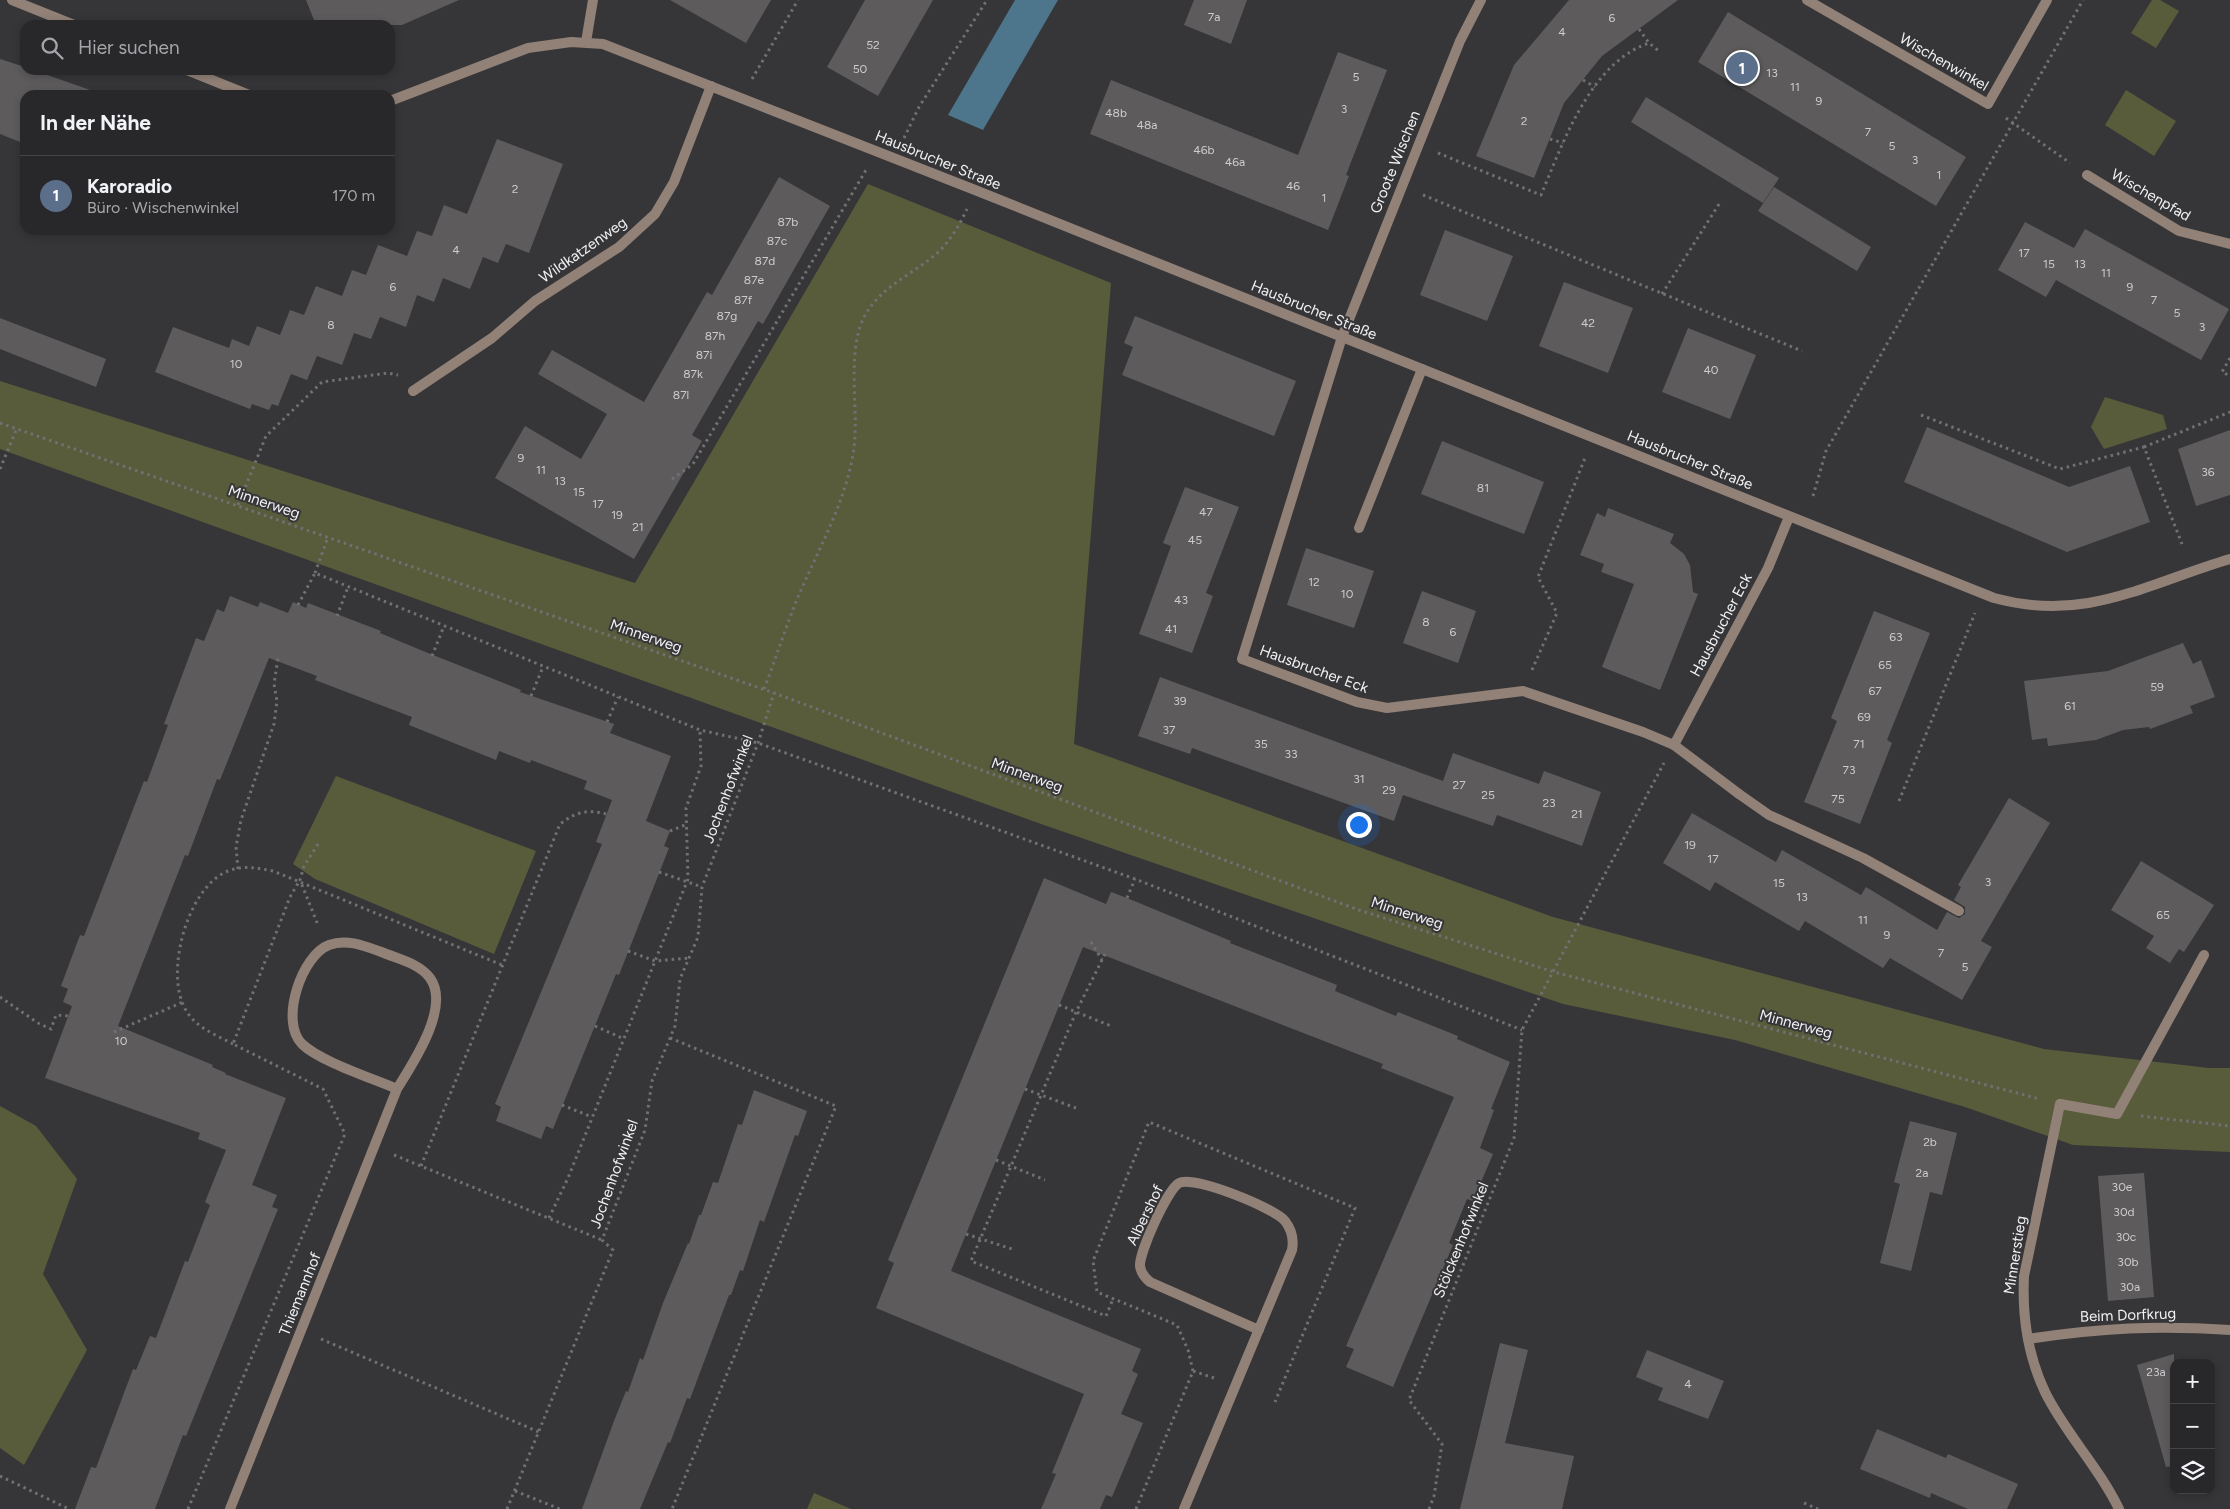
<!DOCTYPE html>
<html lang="de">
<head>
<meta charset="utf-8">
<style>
	:root { --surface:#28282b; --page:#343437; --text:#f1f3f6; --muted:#a5a6a9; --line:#444447; --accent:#1a73e8 }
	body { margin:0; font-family:Figtree,sans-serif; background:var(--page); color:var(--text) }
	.controls { position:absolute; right:15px; bottom:15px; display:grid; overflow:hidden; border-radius:10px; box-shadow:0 2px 8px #0003 }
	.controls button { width:45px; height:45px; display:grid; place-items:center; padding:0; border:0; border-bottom:1px solid var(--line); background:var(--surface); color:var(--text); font:25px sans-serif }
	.you { position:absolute; left:1358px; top:824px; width:18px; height:18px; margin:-12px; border:4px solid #fff; border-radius:50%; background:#1a73e8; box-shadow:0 0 0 8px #1a73e833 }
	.badge { display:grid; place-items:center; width:32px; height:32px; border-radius:50%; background:var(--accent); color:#fff; font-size:16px; font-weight:700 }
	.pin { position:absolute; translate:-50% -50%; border:2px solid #fff; box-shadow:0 1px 5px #0006 }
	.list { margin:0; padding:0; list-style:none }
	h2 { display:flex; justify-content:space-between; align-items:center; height:65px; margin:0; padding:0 20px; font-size:21px }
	h2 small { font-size:16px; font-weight:400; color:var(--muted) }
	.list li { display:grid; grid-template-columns:32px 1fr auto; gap:15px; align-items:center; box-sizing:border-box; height:80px; padding:0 20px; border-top:1px solid var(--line) }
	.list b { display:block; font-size:19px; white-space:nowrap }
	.list p { margin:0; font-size:16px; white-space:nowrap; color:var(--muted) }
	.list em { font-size:16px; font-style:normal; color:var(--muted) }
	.icon { flex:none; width:28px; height:28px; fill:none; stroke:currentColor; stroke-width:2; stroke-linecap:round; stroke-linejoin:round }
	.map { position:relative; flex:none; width:2230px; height:1509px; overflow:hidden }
	.search { position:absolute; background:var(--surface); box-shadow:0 2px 8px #0003; left:20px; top:20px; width:375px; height:55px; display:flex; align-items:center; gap:12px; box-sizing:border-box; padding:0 18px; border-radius:15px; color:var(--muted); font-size:19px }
	.panel { position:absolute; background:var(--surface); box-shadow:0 2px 8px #0003; left:20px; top:90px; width:375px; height:145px; border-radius:15px }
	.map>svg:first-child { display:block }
</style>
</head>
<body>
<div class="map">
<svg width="2230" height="1509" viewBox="0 0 2230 1509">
	<rect width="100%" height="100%" fill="#363639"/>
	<!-- green -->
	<g fill="#585c3b">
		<polygon points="2152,0 2160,0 2179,11 2156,48 2131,33"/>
		<polygon points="2126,90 2176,121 2154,156 2105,125"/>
		<polygon points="868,184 1111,283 1074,744 1553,917 2044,1049 2209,1068 2230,1068 2230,1152 2073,1145 1965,1107 1735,1040 1563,1004 1044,825 0,449 0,381 635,583"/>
		<polygon points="2105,397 2163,415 2167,429 2104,449 2091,427"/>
		<polygon points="336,776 536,851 494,954 315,879 293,864"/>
		<polygon points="0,1106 36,1126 77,1179 43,1274 87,1350 24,1465 0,1448"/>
		<polygon points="814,1493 851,1509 807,1509"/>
	</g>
	<!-- water -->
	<polygon fill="#4d758c" points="1015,0 1058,0 983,130 948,115"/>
	<!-- building -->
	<g fill="#5e5b5d">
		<polygon points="306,0 459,0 402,25 316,25"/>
		<polygon points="670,0 771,0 746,43"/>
		<polygon points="865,0 933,0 878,96 827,67"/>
		<polygon points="1194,0 1247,0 1231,44 1184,25"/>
		<polygon points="1569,0 1678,0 1602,56 1564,103 1534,178 1476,156 1514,65"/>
		<polygon points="1728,12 1966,157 1936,206 1698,62"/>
		<polygon points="1338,52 1387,70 1346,175 1349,176 1328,230 1090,134 1111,80 1298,155"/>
		<polygon points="0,59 25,67 25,70 33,70 93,91 92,95 25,95 25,144 0,134"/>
		<polygon points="1646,97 1779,178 1763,203 1631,122"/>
		<polygon points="497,139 563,164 529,253 506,244 498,263 483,257 470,289 443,278 434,302 417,295 406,327 380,317 371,339 354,333 342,365 317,356 307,380 291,374 278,406 272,404 269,410 252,404 250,409 155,372 173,327 229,348 232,339 249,346 257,326 280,335 290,310 304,315 316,286 342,296 352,270 366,275 378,245 407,256 417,231 432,236 444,205 467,214"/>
		<polygon points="779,177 830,206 763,324 758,321 692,435 702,441 634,559 495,478 525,426 581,459 607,414 538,374 552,350 644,402 707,292 712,295"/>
		<polygon points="1774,187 1871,247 1857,271 1758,211"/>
		<polygon points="2025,222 2074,248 2085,229 2229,309 2201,360 2056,280 2046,297 1998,270"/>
		<polygon points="1445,230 1513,256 1487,321 1420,295"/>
		<polygon points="1564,282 1633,308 1608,373 1539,346"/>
		<polygon points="1135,316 1296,381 1274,436 1122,375 1133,347 1124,343"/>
		<polygon points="0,318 106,359 96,387 0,349"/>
		<polygon points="1688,328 1756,355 1730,419 1662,392"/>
		<polygon points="1927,427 2069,487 2130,466 2150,522 2067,552 1904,482"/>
		<polygon points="2230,430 2230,495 2196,506 2178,449"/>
		<polygon points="1442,441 1544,482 1524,534 1421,494"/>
		<polygon points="1185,487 1239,507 1206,593 1213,596 1192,653 1139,634 1171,546 1163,543"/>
		<polygon points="1608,508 1674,534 1670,543 1684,554 1690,565 1693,592 1698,594 1660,690 1602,667 1634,584 1601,572 1604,564 1580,555 1597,513 1605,517"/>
		<polygon points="1306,548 1374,571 1354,628 1287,605"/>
		<polygon points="1422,591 1476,611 1458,663 1403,643"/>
		<polygon points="230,596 258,607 260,602 288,613 293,602 306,608 308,603 381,631 380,633 423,651 521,690 520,692 614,724 610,733 671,756 646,821 670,831 664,846 669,848 619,975 616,974 553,1129 546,1126 541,1139 496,1121 501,1107 495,1104 602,844 596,842 612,800 584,789 587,781 531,760 530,763 499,751 496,760 409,725 412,717 315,680 317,676 269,658 220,780 217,779 188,856 185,855 118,1026 213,1065 212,1067 226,1073 225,1074 286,1098 252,1185 277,1195 272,1207 278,1209 186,1436 183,1435 155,1509 75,1509 91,1467 96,1468 133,1369 136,1370 150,1336 156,1338 185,1261 188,1262 210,1205 205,1202 226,1150 198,1139 200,1133 45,1078 72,1006 63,1002 68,989 61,986 80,935 84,936 144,781 147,782 168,725 164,724 196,638 204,641 217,609 224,612"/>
		<polygon points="1874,611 1930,633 1887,740 1892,743 1860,824 1804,802 1837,721 1831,718"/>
		<polygon points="2183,643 2193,664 2201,660 2215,697 2190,706 2193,713 2150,729 2149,727 2123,730 2096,740 2048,746 2047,738 2032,740 2024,681 2108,671"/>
		<polygon points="1160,677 1443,781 1453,753 1539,784 1544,771 1601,792 1582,846 1497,815 1493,826 1403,795 1394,821 1192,748 1190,754 1138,736"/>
		<polygon points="2009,798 2050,823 1981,941 1992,947 1962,1000 1890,958 1883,968 1805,921 1799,931 1715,882 1710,891 1663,863 1692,813 1776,862 1782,850 1861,895 1866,887 1937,930 1947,912 1959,918 1965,914 1965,907 1954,900 1961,887 1958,885"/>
		<polygon points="2141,861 2214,905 2184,952 2179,949 2170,963 2146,948 2154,936 2111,910"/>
		<polygon points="1044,878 1106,904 1111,892 1127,898 1231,941 1230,943 1337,985 1335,991 1396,1016 1398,1012 1458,1036 1457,1039 1510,1062 1491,1109 1494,1110 1480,1148 1493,1154 1473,1201 1467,1199 1449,1243 1453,1245 1393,1387 1346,1367 1354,1349 1346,1346 1454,1097 1381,1068 1383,1064 1083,947 951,1271 1141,1349 1132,1371 1138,1374 1121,1414 1143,1423 1112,1497 1106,1495 1100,1509 1041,1509 1056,1474 1052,1473 1084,1394 876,1308 894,1263 888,1260"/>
		<polygon points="754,1090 807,1111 798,1136 795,1135 764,1222 760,1220 743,1271 740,1270 731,1295 729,1295 690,1399 687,1398 670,1443 668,1442 640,1509 582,1509 614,1421 626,1391 628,1392 640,1358 643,1360 663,1303 688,1243 689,1244 699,1215 701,1215 713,1182 718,1183 738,1124 742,1125"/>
		<polygon points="1910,1121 1957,1133 1942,1195 1930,1192 1911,1271 1880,1263 1900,1184 1894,1182"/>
		<polygon points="2144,1173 2154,1297 2108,1301 2098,1176"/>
		<polygon points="1500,1343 1528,1350 1505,1443 1574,1456 1562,1509 1460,1509"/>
		<polygon points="1647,1350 1724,1381 1708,1419 1658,1400 1663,1388 1636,1377"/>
		<polygon points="2174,1354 2174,1466 2166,1467 2137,1365"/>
		<polygon points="1877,1429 1946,1458 1948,1454 2018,1484 2007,1509 1968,1509 1931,1493 1930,1498 1860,1469"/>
	</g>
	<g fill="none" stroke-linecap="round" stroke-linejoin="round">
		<!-- path -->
		<g stroke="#717173" stroke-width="3" stroke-dasharray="2.5 4" stroke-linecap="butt">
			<polyline points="1639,29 1649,43"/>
			<polyline points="752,79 798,0"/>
			<polyline points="1583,80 1595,87"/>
			<polyline points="2006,118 2070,163"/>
			<polyline points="904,138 919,107 987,0"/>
			<polyline points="1550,139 1563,143"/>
			<path d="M1438 153 1541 195C1563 143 1590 63 1649 43L1660 52"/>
			<polyline points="1423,195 1802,351"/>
			<polyline points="1662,294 1721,201"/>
			<polyline points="2230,358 2222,372 2230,376"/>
			<polyline points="1921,415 2060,469 2144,447 2182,544"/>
			<polyline points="0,423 774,693 1359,910 1554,972 2040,1099"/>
			<polyline points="2144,447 2230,412"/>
			<polyline points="0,469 17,428"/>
			<polyline points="672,479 693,464 866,170"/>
			<polyline points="1813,496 1826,451 2083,0"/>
			<polyline points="238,505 266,436 322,382 388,373 398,375"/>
			<polyline points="315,573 328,537"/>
			<polyline points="298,605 315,573 700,730 758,743 1135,879 1522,1030"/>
			<polyline points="337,616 348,587"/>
			<polyline points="432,656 444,626"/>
			<polyline points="1532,670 1557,613 1538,577 1585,458"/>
			<path d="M764 689C777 656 787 622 801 590 820 547 843 505 852 460 861 418 847 368 860 327 872 291 907 278 935 255 949 243 959 226 967 209"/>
			<polyline points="531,696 543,667"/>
			<polyline points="607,722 618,697"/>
			<polyline points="1899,801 1975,613"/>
			<polyline points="670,831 685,825"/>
			<polyline points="318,844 304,866 300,880 318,925"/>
			<polyline points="238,869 236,847 241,820 274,724 277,701 274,684 278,658"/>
			<polyline points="659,872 702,887"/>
			<polyline points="1127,898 1135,879"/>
			<polyline points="1091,942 1102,960"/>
			<polyline points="628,951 655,961 689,958"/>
			<polyline points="1105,954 1076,1012 971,1261 1106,1316 1113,1299"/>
			<polyline points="0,997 38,1023 51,1029 56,1015 70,1016"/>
			<polyline points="1059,1005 1111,1026"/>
			<polyline points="595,1026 624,1039"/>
			<polyline points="114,1032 183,1002"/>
			<polyline points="670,1038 836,1106 672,1509"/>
			<path d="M233 1044C216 1035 197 1028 187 1012 163 976 187 887 228 871 244 865 257 868 273 871L502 965"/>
			<polyline points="1025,1089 1076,1108"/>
			<polyline points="562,1105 592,1117"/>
			<polyline points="2141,1116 2230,1126"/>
			<polyline points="394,1155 602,1240"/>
			<polyline points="996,1160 1045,1180"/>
			<path d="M421 1166 560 824C576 812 587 809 606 814"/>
			<polyline points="549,1218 568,1178 688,879 686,808 701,766 700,730"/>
			<polyline points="966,1234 1015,1250"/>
			<polyline points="321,1339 539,1432"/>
			<polyline points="1193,1371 1188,1350 1177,1325 1097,1292 1093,1261 1149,1122 1355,1208 1275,1402"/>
			<polyline points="0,1476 69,1509"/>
			<polyline points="515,1491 560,1509"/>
			<polyline points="1804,1503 1818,1509"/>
			<polyline points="188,1509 345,1134 323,1089 233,1044 290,897 300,880"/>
			<polyline points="507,1509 613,1250 602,1240 645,1130 652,1081 675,1026 680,979 698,937 702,887 758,743 774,693"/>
			<polyline points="1136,1509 1193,1371 1214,1378"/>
			<polyline points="1429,1509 1434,1496 1442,1444 1409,1400 1514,1138 1522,1030 1664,763"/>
		</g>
		<!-- service -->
		<g stroke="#928177" stroke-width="10">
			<polyline points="1359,528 1422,369"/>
			<polyline points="1739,794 1769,815 1863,858 1959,911"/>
			<polyline points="2060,1104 2117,1114 2204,955"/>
		</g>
		<!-- minor -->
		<g stroke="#928177" stroke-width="10">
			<polyline points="12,0 74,25"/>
			<polyline points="1481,0 1460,41 1342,337 1242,659 1357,702 1387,708 1523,691 1643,732 1674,745 1739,794"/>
			<polyline points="1807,0 1988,104 2047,0"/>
			<polyline points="586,42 593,0"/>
			<polyline points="187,70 249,95"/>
			<path d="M390 101 528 48 571 42 603 44 975 190 1994 598C2086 623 2145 584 2230 559"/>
			<polyline points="2087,175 2179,231 2230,244"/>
			<polyline points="413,391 492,338 535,301 619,247 655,214 674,182 711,86"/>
			<polyline points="1674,745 1768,568 1789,517"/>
			<path d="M2060 1104 2024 1276C2022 1316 2028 1356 2045 1392 2065 1433 2099 1467 2119 1509"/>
			<path d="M2028 1339C2100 1328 2157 1325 2230 1330"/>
			<path d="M230 1509 397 1089C413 1063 451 1007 430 978 420 964 399 959 384 953 367 947 348 938 329 945 302 955 279 1021 302 1044 321 1062 372 1078 397 1089"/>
			<path d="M1184 1509 1292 1250C1294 1239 1292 1230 1285 1221 1275 1208 1193 1175 1179 1183 1167 1190 1139 1253 1140 1266 1141 1273 1145 1278 1150 1282L1259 1330"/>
		</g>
	</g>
	<g text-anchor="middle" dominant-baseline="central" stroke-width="4" stroke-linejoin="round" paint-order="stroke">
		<!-- number labels -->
		<g font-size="12" fill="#cccbcd">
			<text x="1214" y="17">7a</text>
			<text x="1612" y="18">6</text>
			<text x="1562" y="32">4</text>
			<text x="873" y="45">52</text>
			<text x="860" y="69">50</text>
			<text x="1772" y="73">13</text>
			<text x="1356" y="77">5</text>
			<text x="1795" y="87">11</text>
			<text x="1819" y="101">9</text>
			<text x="1344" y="109">3</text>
			<text x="1116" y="113">48b</text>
			<text x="1524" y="121">2</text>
			<text x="1147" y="125">48a</text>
			<text x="1868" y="132">7</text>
			<text x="1892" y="146">5</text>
			<text x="1204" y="150">46b</text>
			<text x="1915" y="160">3</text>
			<text x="1235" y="162">46a</text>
			<text x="1939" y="175">1</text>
			<text x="1293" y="186">46</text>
			<text x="515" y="189">2</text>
			<text x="1324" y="198">1</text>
			<text x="788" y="222">87b</text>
			<text x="777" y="241">87c</text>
			<text x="456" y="250">4</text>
			<text x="2024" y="253">17</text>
			<text x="765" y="261">87d</text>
			<text x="2049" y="264">15</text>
			<text x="2080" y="264">13</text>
			<text x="2106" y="273">11</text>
			<text x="754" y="280">87e</text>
			<text x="393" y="287">6</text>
			<text x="2130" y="287">9</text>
			<text x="743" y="300">87f</text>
			<text x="2154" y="300">7</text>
			<text x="2177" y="313">5</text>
			<text x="727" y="316">87g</text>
			<text x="1588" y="323">42</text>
			<text x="331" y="325">8</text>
			<text x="2202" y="327">3</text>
			<text x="715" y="336">87h</text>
			<text x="704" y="355">87i</text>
			<text x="236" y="364">10</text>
			<text x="1711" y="370">40</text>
			<text x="693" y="374">87k</text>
			<text x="681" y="395">87l</text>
			<text x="521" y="458">9</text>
			<text x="541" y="470">11</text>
			<text x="2208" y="472">36</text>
			<text x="560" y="481">13</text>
			<text x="1483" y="488">81</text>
			<text x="579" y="492">15</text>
			<text x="598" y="504">17</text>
			<text x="1206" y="512">47</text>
			<text x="617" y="515">19</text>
			<text x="638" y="527">21</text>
			<text x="1195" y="540">45</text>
			<text x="1314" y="582">12</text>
			<text x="1347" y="594">10</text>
			<text x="1181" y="600">43</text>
			<text x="1426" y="622">8</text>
			<text x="1171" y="629">41</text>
			<text x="1453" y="632">6</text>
			<text x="1896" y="637">63</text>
			<text x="1885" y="665">65</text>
			<text x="2157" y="687">59</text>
			<text x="1875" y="691">67</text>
			<text x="1180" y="701">39</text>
			<text x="2070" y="706">61</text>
			<text x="1864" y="717">69</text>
			<text x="1169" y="730">37</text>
			<text x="1261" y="744">35</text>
			<text x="1859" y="744">71</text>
			<text x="1291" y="754">33</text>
			<text x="1849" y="770">73</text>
			<text x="1359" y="779">31</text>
			<text x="1459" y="785">27</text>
			<text x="1389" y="790">29</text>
			<text x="1488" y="795">25</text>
			<text x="1838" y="799">75</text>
			<text x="1549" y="803">23</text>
			<text x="1577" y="814">21</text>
			<text x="1690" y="845">19</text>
			<text x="1713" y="859">17</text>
			<text x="1988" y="882">3</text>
			<text x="1779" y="883">15</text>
			<text x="1802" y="897">13</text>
			<text x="2163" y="915">65</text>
			<text x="1863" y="920">11</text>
			<text x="1887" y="935">9</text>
			<text x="1941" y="953">7</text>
			<text x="1965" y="967">5</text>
			<text x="121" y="1041">10</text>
			<text x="1930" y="1142">2b</text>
			<text x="1922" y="1173">2a</text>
			<text x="2122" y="1187">30e</text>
			<text x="2124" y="1212">30d</text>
			<text x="2126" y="1237">30c</text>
			<text x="2128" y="1262">30b</text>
			<text x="2130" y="1287">30a</text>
			<text x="2156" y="1372">23a</text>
			<text x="1688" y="1384">4</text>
		</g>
		<!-- street labels -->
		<g font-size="15" fill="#f1f0f2" stroke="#363639">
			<text transform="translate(1944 62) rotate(30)">Wischenwinkel</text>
			<text transform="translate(938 160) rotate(22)">Hausbrucher Straße</text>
			<text transform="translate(1395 162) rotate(-68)">Groote Wischen</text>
			<text transform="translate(2151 195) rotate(30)">Wischenpfad</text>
			<text transform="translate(583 250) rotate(-35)">Wildkatzenweg</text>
			<text transform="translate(1314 310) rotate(22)">Hausbrucher Straße</text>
			<text transform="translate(1690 460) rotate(22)">Hausbrucher Straße</text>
			<text transform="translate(264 502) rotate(19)">Minnerweg</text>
			<text transform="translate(1721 625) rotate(-62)">Hausbrucher Eck</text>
			<text transform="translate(646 636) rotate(19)">Minnerweg</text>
			<text transform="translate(1314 669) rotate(20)">Hausbrucher Eck</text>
			<text transform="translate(1027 775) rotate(20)">Minnerweg</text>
			<text transform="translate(728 789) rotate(-69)">Jochenhofwinkel</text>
			<text transform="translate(1407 913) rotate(18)">Minnerweg</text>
			<text transform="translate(1796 1024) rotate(15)">Minnerweg</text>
			<text transform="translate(614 1174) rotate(-70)">Jochenhofwinkel</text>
			<text transform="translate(1145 1215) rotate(-64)">Albershof</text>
			<text transform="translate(1461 1240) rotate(-68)">Stölckenhofwinkel</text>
			<text transform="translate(2015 1255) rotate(-81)">Minnerstieg</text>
			<text transform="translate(300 1294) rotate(-68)">Thiemannhof</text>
			<text transform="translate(2128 1315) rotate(-2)">Beim Dorfkrug</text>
		</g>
	</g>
</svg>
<div class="controls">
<button>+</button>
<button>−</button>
<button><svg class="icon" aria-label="layers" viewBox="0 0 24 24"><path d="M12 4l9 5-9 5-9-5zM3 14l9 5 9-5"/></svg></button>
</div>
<div class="you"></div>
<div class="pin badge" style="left:1742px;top:68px;background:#5c6f8a">1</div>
<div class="search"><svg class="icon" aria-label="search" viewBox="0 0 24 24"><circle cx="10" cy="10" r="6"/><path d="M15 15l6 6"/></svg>Hier suchen</div>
<section class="panel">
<h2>In der Nähe<small></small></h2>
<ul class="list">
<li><span class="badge" style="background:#5c6f8a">1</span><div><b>Karoradio</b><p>Büro · Wischenwinkel</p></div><em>170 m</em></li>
</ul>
</section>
</div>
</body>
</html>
